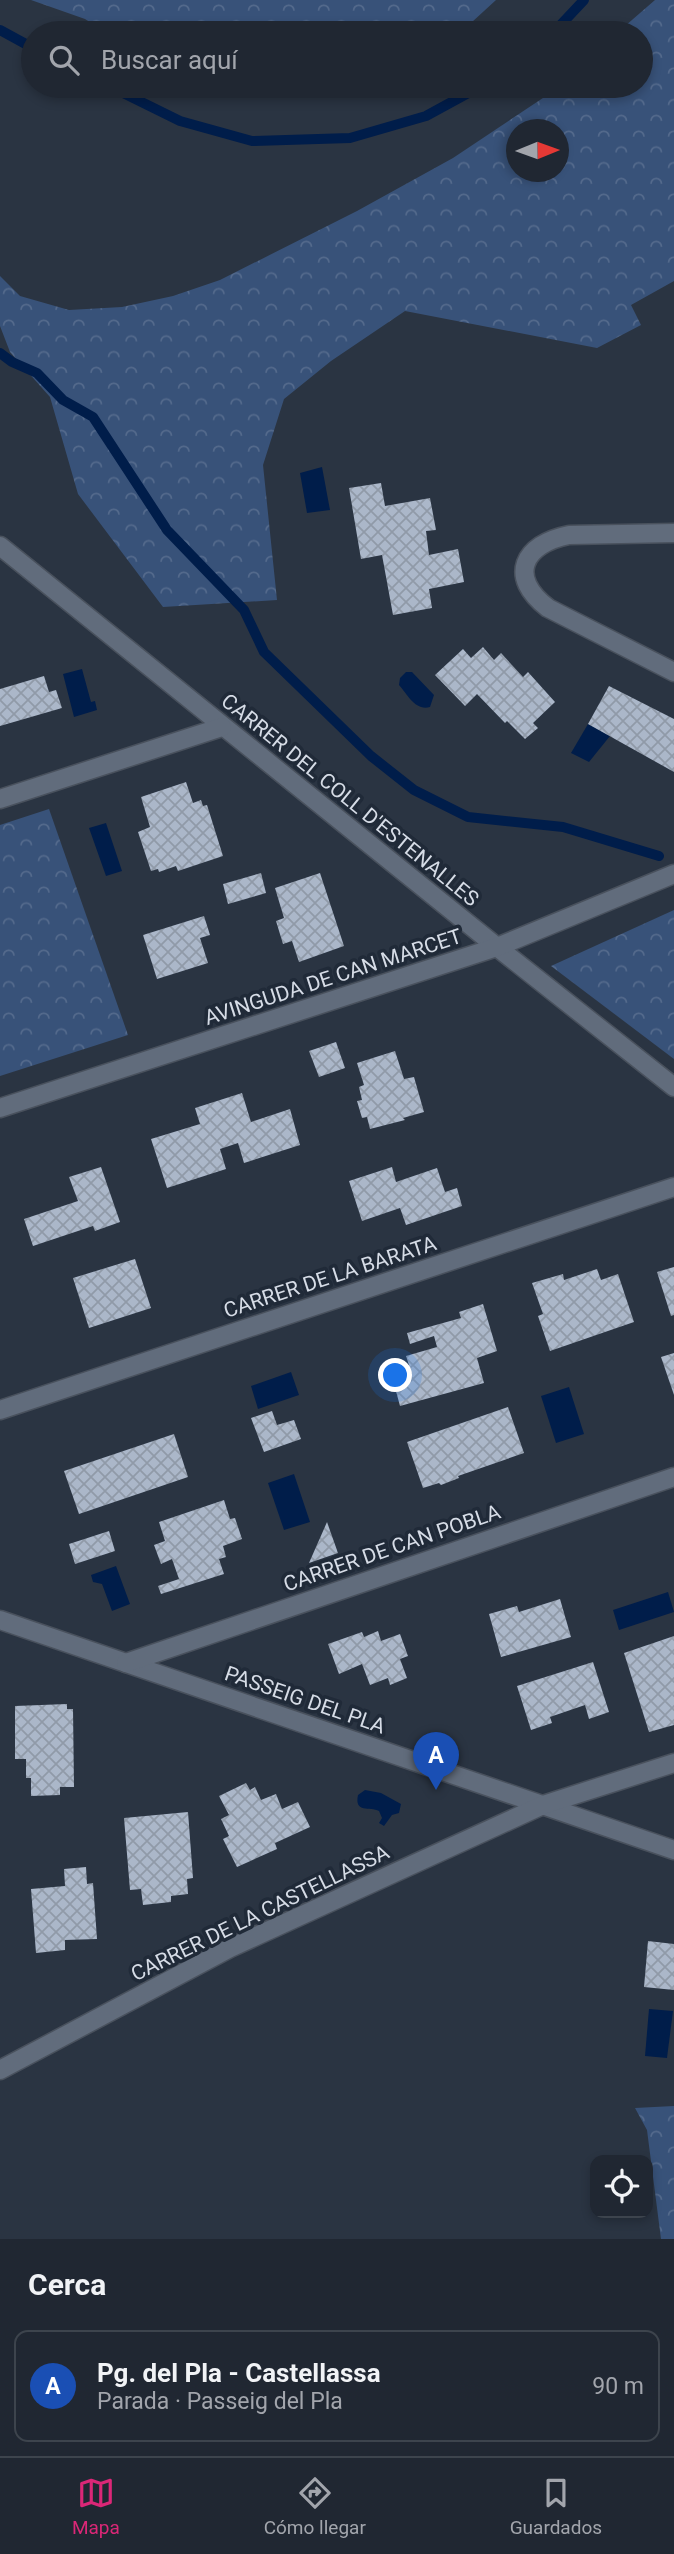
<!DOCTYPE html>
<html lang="es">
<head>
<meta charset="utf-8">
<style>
	:root { --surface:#202732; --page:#282f3a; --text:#f1f3f6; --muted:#a2a5ac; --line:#3d444d; --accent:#db2777 }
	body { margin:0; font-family:Roboto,sans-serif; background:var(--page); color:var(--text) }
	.controls { position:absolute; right:21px; bottom:21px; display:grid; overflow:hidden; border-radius:14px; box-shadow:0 4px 10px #0003 }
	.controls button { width:63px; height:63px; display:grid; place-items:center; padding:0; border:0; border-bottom:2px solid var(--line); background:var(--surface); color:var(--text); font:35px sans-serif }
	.compass { position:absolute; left:506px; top:119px; width:63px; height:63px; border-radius:50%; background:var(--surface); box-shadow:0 4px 10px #0003; rotate:89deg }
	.you { position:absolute; left:396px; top:1376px; width:24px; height:24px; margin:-18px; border:5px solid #fff; border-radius:50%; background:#1a73e8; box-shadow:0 0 0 10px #1a73e833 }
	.badge { display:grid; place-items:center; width:46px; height:46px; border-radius:50%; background:var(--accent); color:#fff; font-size:23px; font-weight:700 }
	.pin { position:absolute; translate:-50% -58px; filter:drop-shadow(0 2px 4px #0008) }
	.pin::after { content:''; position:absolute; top:37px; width:24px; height:21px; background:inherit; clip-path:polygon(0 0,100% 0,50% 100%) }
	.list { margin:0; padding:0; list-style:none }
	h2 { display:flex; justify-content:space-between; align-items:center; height:91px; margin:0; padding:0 28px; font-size:30px }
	h2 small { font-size:23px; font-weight:400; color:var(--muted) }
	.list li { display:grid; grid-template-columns:46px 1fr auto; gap:21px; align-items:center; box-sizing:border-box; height:112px; margin:0 14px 14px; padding:0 14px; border:2px solid var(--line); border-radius:14px }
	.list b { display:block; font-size:26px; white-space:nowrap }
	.list p { margin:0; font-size:23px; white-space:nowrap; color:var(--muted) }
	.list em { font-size:23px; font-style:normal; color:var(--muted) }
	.icon { flex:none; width:38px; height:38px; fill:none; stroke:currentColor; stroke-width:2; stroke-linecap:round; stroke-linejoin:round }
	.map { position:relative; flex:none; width:674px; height:2239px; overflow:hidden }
	.search { position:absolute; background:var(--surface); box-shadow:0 4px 10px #0003; left:21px; right:21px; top:21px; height:77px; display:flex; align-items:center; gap:18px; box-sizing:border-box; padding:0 24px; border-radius:38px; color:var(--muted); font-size:26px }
	.sheet { height:217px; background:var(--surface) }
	nav { display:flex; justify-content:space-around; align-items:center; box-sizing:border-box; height:98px; border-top:2px solid var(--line); background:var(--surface); font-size:19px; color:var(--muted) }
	nav a { display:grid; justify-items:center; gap:4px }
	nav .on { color:var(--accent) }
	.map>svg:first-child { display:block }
</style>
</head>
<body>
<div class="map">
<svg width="674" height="2239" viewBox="0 0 674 2239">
	<defs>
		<pattern id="forest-crowns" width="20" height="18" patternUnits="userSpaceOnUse" patternTransform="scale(1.75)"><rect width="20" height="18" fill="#385279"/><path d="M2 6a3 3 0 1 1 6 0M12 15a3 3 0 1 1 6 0" fill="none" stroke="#546a8c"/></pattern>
		<pattern id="building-cross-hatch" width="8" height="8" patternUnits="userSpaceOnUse" patternTransform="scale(1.75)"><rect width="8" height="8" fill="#abb7c9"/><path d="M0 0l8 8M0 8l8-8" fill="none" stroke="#909aa8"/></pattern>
	</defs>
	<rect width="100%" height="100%" fill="#2a3442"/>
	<!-- forest -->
	<g fill="url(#forest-crowns)" fill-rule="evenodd">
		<polygon points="31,0 496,0 460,33 107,33 85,19"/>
		<path d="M655 0H674V281L631 305 641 325 597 348 405 311 331 361 284 399 263 465 277 600 163 607 78 494 50 397 10 352 0 326V276L20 296 69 310 122 307 173 296 220 280 357 211 453 158 561 86H641V33H617ZM516 130H558V172H516Z"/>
		<polygon points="199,86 334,86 277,95 228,96"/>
		<polygon points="49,809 128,1035 0,1076 0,825"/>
		<polygon points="674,910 674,1059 551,966"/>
		<polygon points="674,2106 674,2239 661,2239 647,2130 635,2108"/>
	</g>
	<!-- water -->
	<g fill="#001d4a">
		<polygon points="322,467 330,510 307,513 300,473"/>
		<polygon points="82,669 91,702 95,701 97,710 74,717 63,674"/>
		<path d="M406 672H412L434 695 430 707C415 711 408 695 399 685L400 678Z"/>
		<polygon points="588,724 610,736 589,762 571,753"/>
		<polygon points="106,823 122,871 106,876 89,828"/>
		<polygon points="291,1372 299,1395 258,1409 251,1386"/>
		<polygon points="569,1387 584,1434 556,1443 541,1396"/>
		<polygon points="294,1474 310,1522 284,1530 268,1483"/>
		<polygon points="116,1566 130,1604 112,1611 102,1584 93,1582 91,1575"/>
		<polygon points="668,1592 674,1612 619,1630 613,1610"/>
		<path d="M365 1790 381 1793 401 1804 399 1813 392 1815 384 1826 379 1823 382 1818 379 1811C370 1806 354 1814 358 1795Z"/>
		<polygon points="649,2009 673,2011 667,2058 645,2056"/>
	</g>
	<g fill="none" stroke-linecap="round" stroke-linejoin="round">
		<!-- stream -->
		<g stroke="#001d4a" stroke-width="10">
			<polyline points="0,30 33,48"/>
			<polyline points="553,33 584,0"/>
			<polyline points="109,86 180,121 252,141 350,138 426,116 481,86"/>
			<polyline points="0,353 12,362 37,373 63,400 93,417 167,530 244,610 264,652 371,756 414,790 468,817 563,827 659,856"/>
		</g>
	</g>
	<!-- building -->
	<g fill="url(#building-cross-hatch)">
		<polygon points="381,483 385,506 430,498 436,530 426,531 429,555 458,549 464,582 429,589 432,608 393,615 382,555 361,559 349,488"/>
		<polygon points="483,647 494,660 501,653 523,677 528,672 555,702 533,723 538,728 525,739 507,721 505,723 477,694 465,706 435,675 463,649 471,658"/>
		<polygon points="44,676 49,692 56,690 62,708 0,726 0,689"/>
		<polygon points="609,686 674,719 674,772 588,724"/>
		<polygon points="186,782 193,803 201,800 203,806 207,805 223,856 178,871 176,866 159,872 158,869 151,871 138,832 150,827 141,797"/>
		<polygon points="261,873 266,893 228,904 223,884"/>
		<polygon points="320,873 344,946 299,962 292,941 283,944 276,921 284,918 275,888"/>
		<polygon points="204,916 210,935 200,938 208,963 157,979 143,935"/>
		<polygon points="336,1042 345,1068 319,1077 309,1051"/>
		<polygon points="395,1051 404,1079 414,1077 424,1112 403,1118 405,1120 370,1129 367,1117 362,1118 357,1101 362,1100 359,1087 364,1085 357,1063"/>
		<polygon points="242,1093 251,1122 290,1109 300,1145 244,1163 238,1143 220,1149 226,1169 167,1188 151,1139 200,1124 195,1108"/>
		<polygon points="101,1167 120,1222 95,1231 93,1226 33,1246 24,1219 78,1201 69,1177"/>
		<polygon points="392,1167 396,1182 437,1168 445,1192 457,1188 462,1206 406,1225 400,1208 362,1221 349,1181"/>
		<polygon points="135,1259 151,1308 89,1328 73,1278"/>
		<polygon points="674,1267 674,1315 671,1316 657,1272"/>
		<polygon points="597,1269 601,1280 618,1274 634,1322 550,1351 538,1316 543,1314 532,1283 563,1274 564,1280"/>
		<polygon points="483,1304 497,1351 477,1358 484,1383 400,1406 393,1380 412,1374 406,1356 437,1347 434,1336 410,1344 407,1333 461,1318 459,1312"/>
		<polygon points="674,1353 674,1395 661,1357"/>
		<polygon points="508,1407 524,1453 458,1476 459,1478 441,1485 439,1483 423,1488 407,1442"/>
		<polygon points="272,1411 277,1425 294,1420 301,1439 264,1452 251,1418"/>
		<polygon points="174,1434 188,1477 79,1514 64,1471"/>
		<polygon points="224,1500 230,1519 235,1518 242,1539 223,1546 226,1557 219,1559 224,1574 161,1594 158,1586 179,1579 172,1559 161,1564 154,1545 165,1541 159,1522"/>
		<polygon points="327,1522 338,1553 309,1563"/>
		<polygon points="109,1531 115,1551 75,1564 69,1544"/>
		<polygon points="560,1599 571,1637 501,1657 489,1614 517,1606 519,1612"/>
		<polygon points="378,1631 381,1641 400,1634 408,1656 400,1659 407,1678 390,1685 388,1678 370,1685 362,1664 339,1674 328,1644 362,1632 364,1637"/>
		<polygon points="674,1636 674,1725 649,1732 624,1653"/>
		<polygon points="593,1662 609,1712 589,1719 585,1705 550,1717 552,1723 531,1730 517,1686"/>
		<polygon points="67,1704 67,1709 73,1709 74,1787 60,1787 60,1795 31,1796 31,1778 26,1778 26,1759 15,1759 15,1706"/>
		<polygon points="246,1783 250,1790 255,1787 261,1800 276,1794 282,1809 298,1802 310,1827 275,1843 277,1849 237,1867 223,1839 229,1836 221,1819 229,1815 219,1796"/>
		<polygon points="188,1812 193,1878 187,1879 188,1894 171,1896 171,1902 143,1905 141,1889 130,1890 124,1818"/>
		<polygon points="86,1867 87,1884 93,1883 97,1939 65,1940 65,1950 36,1953 31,1889 65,1886 64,1869"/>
		<polygon points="648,1941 674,1944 674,1990 644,1987"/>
	</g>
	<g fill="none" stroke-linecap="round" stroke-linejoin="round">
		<defs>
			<g id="minor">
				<path d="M674 533 569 535C523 544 507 577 548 608L674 672"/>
				<polyline points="0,546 497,947 674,1087"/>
				<polyline points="0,799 222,727"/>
				<polyline points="0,1108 497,947 674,874"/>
				<polyline points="0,1410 674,1187"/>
				<polyline points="0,1620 674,1850"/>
				<polyline points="126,1663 674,1477"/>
				<polyline points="0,2070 230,1948 543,1805 674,1763"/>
			</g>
		</defs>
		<!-- minor casing -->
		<use href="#minor" stroke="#49515d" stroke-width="21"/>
		<!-- minor -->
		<use href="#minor" stroke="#616c7c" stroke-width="18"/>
	</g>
	<g text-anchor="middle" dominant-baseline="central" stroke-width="7" stroke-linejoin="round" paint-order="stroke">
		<!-- street labels -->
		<g font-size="21" fill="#d6dce6" stroke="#202a38">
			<text transform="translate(350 800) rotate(39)">CARRER DEL COLL D'ESTENALLES</text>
			<text transform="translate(333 977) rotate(-18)">AVINGUDA DE CAN MARCET</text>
			<text transform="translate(330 1277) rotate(-18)">CARRER DE LA BARATA</text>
			<text transform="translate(392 1548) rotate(-19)">CARRER DE CAN POBLA</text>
			<text transform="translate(305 1700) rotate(19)">PASSEIG DEL PLA</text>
			<text transform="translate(260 1913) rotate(-26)">CARRER DE LA CASTELLASSA</text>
		</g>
	</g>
</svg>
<div class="controls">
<button><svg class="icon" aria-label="locate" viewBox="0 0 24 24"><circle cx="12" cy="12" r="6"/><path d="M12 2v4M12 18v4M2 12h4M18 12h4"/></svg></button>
</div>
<svg class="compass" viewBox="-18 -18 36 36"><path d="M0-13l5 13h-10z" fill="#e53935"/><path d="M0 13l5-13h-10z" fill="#a2a5ac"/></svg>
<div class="you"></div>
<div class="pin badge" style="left:436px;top:1790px;background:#1a4fb4">A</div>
<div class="search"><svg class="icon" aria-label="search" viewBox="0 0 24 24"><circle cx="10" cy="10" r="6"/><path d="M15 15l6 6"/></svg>Buscar aquí</div>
</div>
<section class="sheet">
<h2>Cerca<small></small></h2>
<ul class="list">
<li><span class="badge" style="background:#1a4fb4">A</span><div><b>Pg. del Pla - Castellassa</b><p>Parada · Passeig del Pla</p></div><em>90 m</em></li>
</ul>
</section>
<nav>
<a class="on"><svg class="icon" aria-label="map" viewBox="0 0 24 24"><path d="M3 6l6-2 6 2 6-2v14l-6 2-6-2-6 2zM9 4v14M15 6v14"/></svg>Mapa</a>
<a><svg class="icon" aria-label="directions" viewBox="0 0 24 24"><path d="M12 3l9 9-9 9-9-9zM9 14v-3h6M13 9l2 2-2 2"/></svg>Cómo llegar</a>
<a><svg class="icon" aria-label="saved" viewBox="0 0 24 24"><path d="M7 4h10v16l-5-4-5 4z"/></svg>Guardados</a>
</nav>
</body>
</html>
